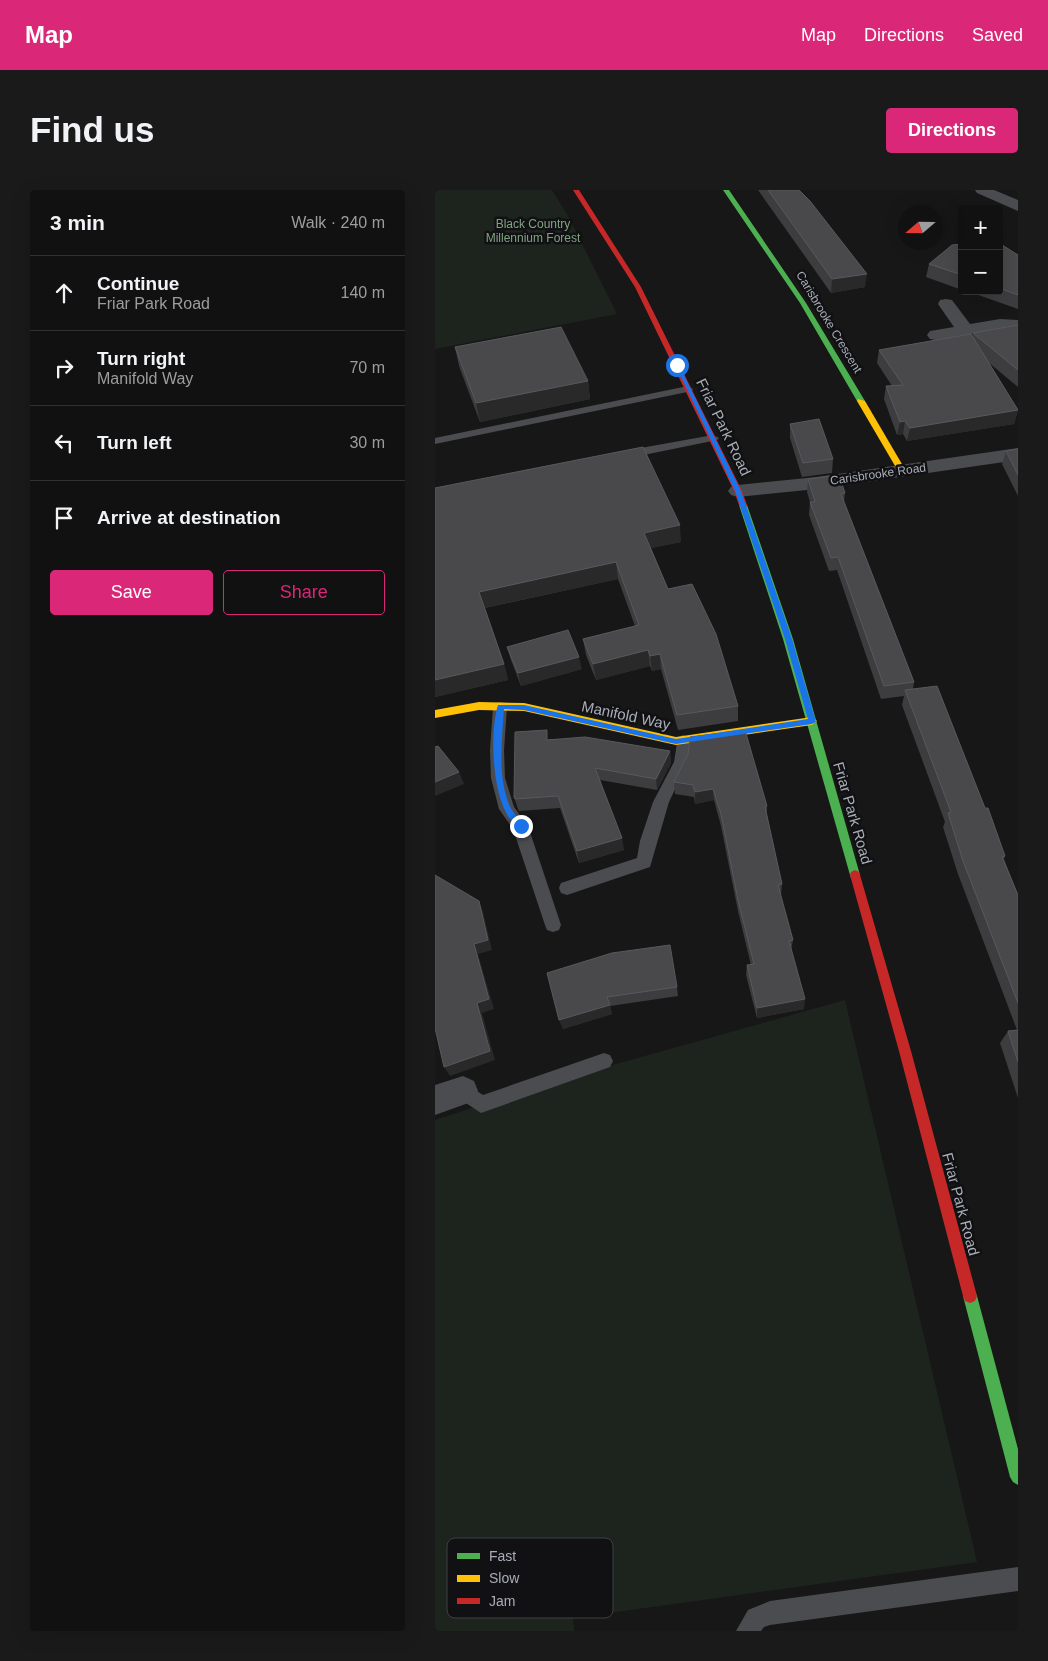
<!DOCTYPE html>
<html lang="en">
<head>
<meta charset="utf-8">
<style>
	:root { --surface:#111; --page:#1a1a1a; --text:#f1f3f6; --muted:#9c9d9f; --line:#303131; --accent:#db2777 }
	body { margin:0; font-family:Arial,sans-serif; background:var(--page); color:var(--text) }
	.controls { position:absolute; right:15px; top:15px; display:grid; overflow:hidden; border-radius:5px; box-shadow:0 5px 20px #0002 }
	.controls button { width:45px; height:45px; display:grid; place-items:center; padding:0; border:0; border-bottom:1px solid var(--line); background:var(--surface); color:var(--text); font:25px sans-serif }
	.compass { position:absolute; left:463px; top:15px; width:45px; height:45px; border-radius:50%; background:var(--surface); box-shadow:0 5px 20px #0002; rotate:250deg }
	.stop { position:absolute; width:15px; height:15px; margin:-11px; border:4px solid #1a73e8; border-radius:50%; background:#fff }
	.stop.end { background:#1a73e8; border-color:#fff; box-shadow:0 1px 5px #0008 }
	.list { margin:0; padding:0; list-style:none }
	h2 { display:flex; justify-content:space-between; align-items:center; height:65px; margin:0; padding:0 20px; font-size:21px }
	h2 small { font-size:16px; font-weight:400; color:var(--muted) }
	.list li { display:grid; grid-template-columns:32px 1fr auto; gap:15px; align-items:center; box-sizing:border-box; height:75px; padding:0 20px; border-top:1px solid var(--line) }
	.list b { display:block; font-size:19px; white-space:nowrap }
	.list p { margin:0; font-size:16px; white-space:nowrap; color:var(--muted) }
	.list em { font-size:16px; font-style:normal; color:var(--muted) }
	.actions { display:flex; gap:10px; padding:15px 20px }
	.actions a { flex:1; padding:11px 0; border:1px solid var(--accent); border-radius:5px; text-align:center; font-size:18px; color:var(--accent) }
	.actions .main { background:var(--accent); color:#fff }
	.icon { flex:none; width:28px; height:28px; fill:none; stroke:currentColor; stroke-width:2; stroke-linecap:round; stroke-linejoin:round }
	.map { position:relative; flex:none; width:583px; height:1441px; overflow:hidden; border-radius:5px }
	header { display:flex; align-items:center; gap:30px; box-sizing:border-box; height:70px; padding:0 25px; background:var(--accent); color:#fff }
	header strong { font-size:24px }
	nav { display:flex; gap:28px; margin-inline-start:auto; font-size:18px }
	.intro { display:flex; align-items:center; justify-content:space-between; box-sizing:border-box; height:120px; padding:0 30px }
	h1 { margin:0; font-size:35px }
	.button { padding:12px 22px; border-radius:5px; background:var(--accent); color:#fff; font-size:18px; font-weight:700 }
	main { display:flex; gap:30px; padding:0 30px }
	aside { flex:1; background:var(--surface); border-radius:5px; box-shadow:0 5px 20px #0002 }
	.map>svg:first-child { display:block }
</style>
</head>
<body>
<header>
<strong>Map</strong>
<nav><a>Map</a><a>Directions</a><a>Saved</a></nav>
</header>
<div class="intro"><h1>Find us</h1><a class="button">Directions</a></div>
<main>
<aside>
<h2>3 min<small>Walk · 240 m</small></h2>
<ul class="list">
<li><svg class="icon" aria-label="ahead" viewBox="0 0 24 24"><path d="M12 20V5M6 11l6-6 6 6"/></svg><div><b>Continue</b><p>Friar Park Road</p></div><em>140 m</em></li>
<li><svg class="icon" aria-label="right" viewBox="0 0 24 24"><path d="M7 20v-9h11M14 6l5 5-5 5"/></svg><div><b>Turn right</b><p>Manifold Way</p></div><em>70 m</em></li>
<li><svg class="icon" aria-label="left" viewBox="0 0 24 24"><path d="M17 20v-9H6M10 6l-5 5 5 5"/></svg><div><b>Turn left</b></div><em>30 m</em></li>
<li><svg class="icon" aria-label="arrive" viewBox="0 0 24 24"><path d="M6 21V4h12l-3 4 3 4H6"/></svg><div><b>Arrive at destination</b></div></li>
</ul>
<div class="actions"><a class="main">Save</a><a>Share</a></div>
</aside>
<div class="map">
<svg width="583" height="1441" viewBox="0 0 583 1441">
	<rect width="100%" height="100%" fill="#171717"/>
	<!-- green -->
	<g fill="#1d241e">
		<polygon points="0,0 117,0 132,24 182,124 0,159"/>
		<polygon points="410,810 542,1372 138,1428 139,1441 0,1441 0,930 106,895"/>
	</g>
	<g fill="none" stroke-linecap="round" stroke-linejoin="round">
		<!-- lane -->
		<g fill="#4b4c50" fill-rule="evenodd">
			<polygon points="253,196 258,199 257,201 0,254 0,248"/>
			<polygon points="278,245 284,248 282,250 189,269 183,265 189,261"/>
			<polygon points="65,512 70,513 72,517 69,560 70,588 79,617 93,636 126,735 124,740 118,742 112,740 110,735 78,639 64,619 56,588 55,560 58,517 60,513"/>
			<polygon points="248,545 253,547 255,551 253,572 234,612 215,677 132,705 126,703 124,698 126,693 202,668 205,651 218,612 239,572 243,547"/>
			<polygon points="169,863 175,865 178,871 175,877 46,923 22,907 19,901 22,895 28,892 48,905"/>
			<polygon points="583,1377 583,1401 335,1435 329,1437 326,1441 301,1441 313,1420 335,1411"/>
		</g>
		<!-- street -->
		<g fill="#4b4c50" fill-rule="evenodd">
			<polygon points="540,0 559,0 583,10 583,21 542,3"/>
			<polygon points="511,109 517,110 535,134 565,129 583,130 583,140 565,139 501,150 495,149 492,145 495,141 519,137 503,114 505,110"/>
			<polygon points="583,258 583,270 382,299 303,307 296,305 293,301 296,297 303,295 382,287"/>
			<polygon points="28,886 39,891 43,901 39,911 0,925 0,895"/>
		</g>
		<!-- fast -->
		<g fill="#4caf50" fill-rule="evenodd">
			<polygon points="288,0 294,0 371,113 430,211 429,213 422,211 365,113"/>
			<polygon points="308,312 312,315 358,449 425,685 424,688 416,688 415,685 348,449 304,315"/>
			<polygon points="535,1099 540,1101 542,1106 583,1259 583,1295 578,1292 575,1287 528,1106 530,1101"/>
		</g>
		<!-- slow -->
		<g fill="#ffc107" fill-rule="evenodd">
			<polygon points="423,209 430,211 471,281 470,283 467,284 463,281 422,211"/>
			<polygon points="44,512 89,513 241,547 377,527 382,531 377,535 241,555 89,521 44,520 0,528 0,520"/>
		</g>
		<!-- jam -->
		<g fill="#c62828" fill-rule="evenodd">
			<polygon points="138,0 144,0 206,97 307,301 312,315 311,317 305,317 304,315 299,301 200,97"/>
			<polygon points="420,680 424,682 425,685 476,861 542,1106 540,1111 535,1113 530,1111 528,1106 464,861 415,685 416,682"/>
		</g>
	</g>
	<!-- wall -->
	<g fill="#3d3d3f">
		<polygon points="323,0 364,0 430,97 396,103"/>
		<polygon points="564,53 583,65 583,119 532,101 564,101"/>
		<polygon points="527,54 527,100 491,87 494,74"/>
		<polygon points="583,135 583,197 553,172 583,220 579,234 472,251 468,244 462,245 449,209 451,196 457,196 442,173 444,160 537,146 538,143"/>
		<polygon points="20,157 153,191 155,209 45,232 24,176"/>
		<polygon points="355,234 398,269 397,283 367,287 355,248"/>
		<polygon points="583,259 583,306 567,274 571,261"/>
		<polygon points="373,289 410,303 409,312 479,492 478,499 570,666 569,669 583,705 583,908 565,853 573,841 582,840 523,684 508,637 510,632 467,515 469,506 446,509 402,380 394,381 374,325 375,312 372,302"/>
		<polygon points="0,298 246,352 216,358 233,399 303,516 303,531 243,540 226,479 217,481 215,476 161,490 151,465 148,449 200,436 183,389 50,418 69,474 73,490 0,507"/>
		<polygon points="72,457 147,479 86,496 76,470"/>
		<polygon points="114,549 235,561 236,573 222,600 165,590 189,660 144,673 125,618 84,621 83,619 79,607"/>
		<polygon points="253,564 332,616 332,625 347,694 346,705 345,705 358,750 356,760 369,819 322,828 311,785 312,775 316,775 303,721 286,636 279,610 260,614 259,607 240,604 239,592"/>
		<polygon points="112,783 242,797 243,806 175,816 177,824 128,839"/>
	</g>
	<!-- shaded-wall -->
	<g fill="#29292a">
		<polygon points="432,84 430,97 396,103 397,89"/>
		<polygon points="153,191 155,209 45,232 41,213"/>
		<polygon points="583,220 579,234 472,251 475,238"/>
		<polygon points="470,231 468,244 462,245 465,232"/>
		<polygon points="245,335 246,352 211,359 209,343"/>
		<polygon points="181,372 183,389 49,418 44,402"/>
		<polygon points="213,460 215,476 161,490 158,474"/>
		<polygon points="225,464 226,479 217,481 215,466"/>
		<polygon points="144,467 147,479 86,496 83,483"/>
		<polygon points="69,474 73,490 0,507 0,490"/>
		<polygon points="235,561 236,573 222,600 221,589"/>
		<polygon points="24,582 29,594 0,606 0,592"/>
		<polygon points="278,599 279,610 260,614 260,602"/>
		<polygon points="187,648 189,660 144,673 142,661"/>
		<polygon points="44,711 48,722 57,760 43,764 59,819 47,823 60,870 15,886 9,877 42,813 39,754"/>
		<polygon points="370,809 369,819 322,828 322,818"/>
		<polygon points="175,815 177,824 128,839 124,830"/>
	</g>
	<!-- building -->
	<g fill="#49494c" stroke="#58595d">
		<polygon points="333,0 364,0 375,11 432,84 397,89"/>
		<polygon points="564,53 583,65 583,105 564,98"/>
		<polygon points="527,54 527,85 494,74 517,55"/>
		<polygon points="583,135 583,180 538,143"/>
		<polygon points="126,137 153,191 41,213 20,157"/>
		<polygon points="536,144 583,220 475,238 470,231 465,232 451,196 468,195 444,160"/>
		<polygon points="384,229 398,269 368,273 355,234"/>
		<polygon points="208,257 245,335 209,343 233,399 257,394 281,444 303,516 242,525 225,464 215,466 213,460 158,474 148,449 204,435 181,372 44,402 69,474 0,490 0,298"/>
		<polygon points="583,259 583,285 571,261"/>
		<polygon points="404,285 410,303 406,304 479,492 449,496 403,367 396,368 375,312 380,312 373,289"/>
		<polygon points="133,440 144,467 83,483 72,457"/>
		<polygon points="502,496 550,618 553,618 570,666 567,667 583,705 583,813 528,671 513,623 516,622 470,500"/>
		<polygon points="112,540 112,550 150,547 235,561 221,589 160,578 187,648 142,661 123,606 80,609 79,607 80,542"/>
		<polygon points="310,540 332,616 330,617 347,694 343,695 358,750 354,751 370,809 322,818 312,775 319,774 303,710 286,624 278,599 260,602 258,595 239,592 253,564 255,547"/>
		<polygon points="3,556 24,582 0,592 0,557"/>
		<polygon points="0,685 44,711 53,750 39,754 54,809 42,813 55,861 9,877 0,838"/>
		<polygon points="235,755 242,797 172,807 175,815 124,830 112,783 177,763"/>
		<polygon points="583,840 583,872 573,841"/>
	</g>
	<!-- route -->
	<path fill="#1a73e8" d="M240 174 244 175 306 301 357 449 381 532 377 534 241 554 89 520 69 519C67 551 62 586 75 617 79 624 85 629 89 636L86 639C56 624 54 542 63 515H89L241 549 373 529 350 449 300 301Z"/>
	<g text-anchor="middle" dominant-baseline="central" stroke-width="5" stroke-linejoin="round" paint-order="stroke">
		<!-- far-park labels -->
		<g font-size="12" fill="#7fa381" stroke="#111113">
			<text x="98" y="34">Black Country<tspan x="98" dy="14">Millennium Forest</tspan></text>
		</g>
		<!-- far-street labels -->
		<g font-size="12" fill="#a8adb8" stroke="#111113">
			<text transform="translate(394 132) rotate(59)">Carisbrooke Crescent</text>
			<text transform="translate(443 284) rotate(-8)">Carisbrooke Road</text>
		</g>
		<!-- street labels -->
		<g font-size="15" fill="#a8adb8" stroke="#111113">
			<text transform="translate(289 237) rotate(64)">Friar Park Road</text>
			<text transform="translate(191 525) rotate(12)">Manifold Way</text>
			<text transform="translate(418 623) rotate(74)">Friar Park Road</text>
			<text transform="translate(526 1014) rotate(75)">Friar Park Road</text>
		</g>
	</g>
	<!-- legend -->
	<rect x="12" y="1348" width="166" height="80" rx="8" fill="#111113" stroke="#3e4045" stroke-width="1"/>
	<rect x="22" y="1363" width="23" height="6" fill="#4caf50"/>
	<rect x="22" y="1385" width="23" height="7" fill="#ffc107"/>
	<rect x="22" y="1408" width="23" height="6" fill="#c62828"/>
	<g font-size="14" fill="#a8adb8">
		<text x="54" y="1371">Fast</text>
		<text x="54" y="1393">Slow</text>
		<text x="54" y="1416">Jam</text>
	</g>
</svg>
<div class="controls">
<button>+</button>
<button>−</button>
</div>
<svg class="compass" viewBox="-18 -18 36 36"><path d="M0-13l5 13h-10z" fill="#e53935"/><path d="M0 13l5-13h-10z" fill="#9c9d9f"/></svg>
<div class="stop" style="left:242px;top:175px"></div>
<div class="stop end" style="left:86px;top:636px"></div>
</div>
</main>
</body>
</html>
